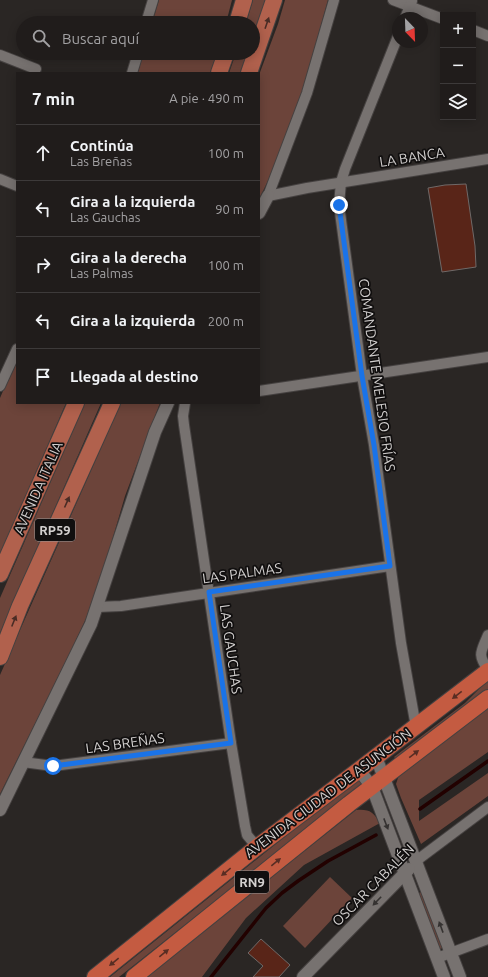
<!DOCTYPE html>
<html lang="es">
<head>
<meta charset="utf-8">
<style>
	:root { --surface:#201c1b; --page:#282524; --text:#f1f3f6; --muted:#a2a1a3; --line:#3d3a3a }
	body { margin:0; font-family:Ubuntu,sans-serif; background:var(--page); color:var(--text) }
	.controls { position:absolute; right:12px; top:12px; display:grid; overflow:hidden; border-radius:0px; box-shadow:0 2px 10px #0003 }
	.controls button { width:36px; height:36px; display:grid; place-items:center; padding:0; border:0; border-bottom:1px solid var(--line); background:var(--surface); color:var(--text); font:20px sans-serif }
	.compass { position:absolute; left:392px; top:12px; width:36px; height:36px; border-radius:50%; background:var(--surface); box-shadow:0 2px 10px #0003; rotate:157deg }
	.stop { position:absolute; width:12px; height:12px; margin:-9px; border:3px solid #1a73e8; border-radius:50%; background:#fff }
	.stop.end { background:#1a73e8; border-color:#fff; box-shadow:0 1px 4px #0008 }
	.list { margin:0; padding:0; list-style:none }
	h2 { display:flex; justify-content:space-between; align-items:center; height:52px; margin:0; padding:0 16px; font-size:17px }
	h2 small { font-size:13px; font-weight:400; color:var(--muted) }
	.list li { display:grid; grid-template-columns:26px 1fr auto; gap:12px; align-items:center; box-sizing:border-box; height:56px; padding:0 16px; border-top:1px solid var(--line) }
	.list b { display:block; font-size:15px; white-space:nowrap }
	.list p { margin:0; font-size:13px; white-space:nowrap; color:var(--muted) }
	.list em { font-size:13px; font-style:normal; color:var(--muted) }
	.icon { flex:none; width:22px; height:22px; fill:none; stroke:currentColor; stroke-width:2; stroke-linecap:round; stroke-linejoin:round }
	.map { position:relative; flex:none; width:488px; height:977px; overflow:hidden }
	.search { position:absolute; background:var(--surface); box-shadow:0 2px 10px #0003; left:16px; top:16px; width:244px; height:44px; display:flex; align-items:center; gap:10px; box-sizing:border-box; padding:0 14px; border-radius:22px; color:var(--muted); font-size:15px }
	.panel { position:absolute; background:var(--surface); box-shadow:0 2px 10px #0003; left:16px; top:72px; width:244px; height:332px; border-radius:0px }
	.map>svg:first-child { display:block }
</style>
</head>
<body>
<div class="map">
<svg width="488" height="977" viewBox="0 0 488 977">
	<rect width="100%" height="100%" fill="#2a2624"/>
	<!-- green -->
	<g fill="#6c443a">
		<polygon points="159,0 232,0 226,23 152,23"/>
		<polygon points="253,0 269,0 253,44 253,23 246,23"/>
		<polygon points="285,0 328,0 301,97 278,161 259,199 259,75 278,24"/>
		<polygon points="143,53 217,53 210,73 137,73"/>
		<polygon points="236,53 250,53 243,73 229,73"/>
		<polygon points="17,359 17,403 66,403 0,556 0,398"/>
		<polygon points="85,403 101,403 0,633 0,598"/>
		<polygon points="121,403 160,403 125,496 95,599 66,662 0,794 0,675"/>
		<polygon points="488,680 488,690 396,759 394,757 465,703"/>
		<polygon points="488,706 488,752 419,800 419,821 488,773 488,796 421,844 401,798 396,784 399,775"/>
		<polygon points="358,778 363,784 119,977 110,977"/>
		<path d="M356 810C370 809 373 812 380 823L304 865 246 918 202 977H146Z"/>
		<polygon points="330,877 352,898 305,948 283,926"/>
		<polygon points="424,891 445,947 440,949 419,893"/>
	</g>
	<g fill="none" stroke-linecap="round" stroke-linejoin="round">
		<!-- stream -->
		<g stroke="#220100" stroke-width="3.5">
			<polyline points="420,809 488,761"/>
			<polyline points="211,977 266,908 282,893 298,881 328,861 376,835"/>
		</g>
	</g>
	<!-- building -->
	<g fill="#592518" stroke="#6f6968">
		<polygon points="466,184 475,246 476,267 442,272 428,188 445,185"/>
		<polygon points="261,939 290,965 279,977 253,977 263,966 248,953"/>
	</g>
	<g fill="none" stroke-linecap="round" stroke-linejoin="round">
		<defs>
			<g id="minor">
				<polyline points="393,0 443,19"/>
				<polyline points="405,18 412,1"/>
				<polyline points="146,23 153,0"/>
				<polyline points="473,30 488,36"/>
				<polyline points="398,36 345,169 341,182 339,205 362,376 374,445 401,643 416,727"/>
				<polyline points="0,55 36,69"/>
				<polyline points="132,73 138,53"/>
				<polyline points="0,179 17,186"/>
				<polyline points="268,196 307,188 488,159"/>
				<polyline points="268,196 307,93 334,0"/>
				<polyline points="0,386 17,349"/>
				<polyline points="259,391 488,357"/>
				<polyline points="185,403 183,416 184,425 231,743 245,826 247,835 257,847"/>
				<polyline points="97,607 121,606 390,566"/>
				<path d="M488 635C481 652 477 654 488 670"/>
				<polyline points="23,762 53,766 231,743"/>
				<polyline points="416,861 488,807"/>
				<polyline points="437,958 488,939"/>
			</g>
			<g id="tertiary">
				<polyline points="259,213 268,196"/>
				<polyline points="376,757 460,977"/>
				<polyline points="359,770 372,787 444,977"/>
				<polyline points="0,810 91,624 155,432 168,403"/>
				<polyline points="303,977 409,869"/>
			</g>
			<g id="primary">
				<polyline points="237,23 244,0"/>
				<polyline points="219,73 226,53"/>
				<polyline points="249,73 274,0"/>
				<polyline points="0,574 76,403"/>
				<polyline points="0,657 20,606 112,403"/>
			</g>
			<g id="trunk">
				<polyline points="95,977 257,847 359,770 488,671"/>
				<polyline points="134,977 349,804 488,698"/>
			</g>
		</defs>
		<!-- minor casing -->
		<use href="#minor" stroke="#454140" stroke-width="12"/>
		<!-- tertiary casing -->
		<use href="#tertiary" stroke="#454140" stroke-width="14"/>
		<!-- primary casing -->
		<use href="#primary" stroke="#454140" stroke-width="18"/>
		<!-- trunk casing -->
		<use href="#trunk" stroke="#454140" stroke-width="18"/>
		<!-- minor -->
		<use href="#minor" stroke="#777270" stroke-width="10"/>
		<!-- tertiary -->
		<use href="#tertiary" stroke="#777270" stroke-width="12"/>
		<!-- primary -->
		<use href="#primary" stroke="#b1614d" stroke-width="16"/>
		<!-- trunk -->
		<use href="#trunk" stroke="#c45b41" stroke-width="16"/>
	</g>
	<!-- one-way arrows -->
	<defs><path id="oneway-solid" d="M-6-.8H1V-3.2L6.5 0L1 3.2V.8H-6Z"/></defs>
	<g fill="#492c25">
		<use href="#oneway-solid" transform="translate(267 23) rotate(-71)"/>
		<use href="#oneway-solid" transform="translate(67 502) rotate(-66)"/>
		<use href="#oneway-solid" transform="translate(14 621) rotate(-68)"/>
	</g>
	<g fill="#592d23">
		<use href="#oneway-solid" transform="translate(457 695) rotate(142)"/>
		<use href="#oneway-solid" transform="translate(414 754) rotate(-37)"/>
		<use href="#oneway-solid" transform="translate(276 862) rotate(-39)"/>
		<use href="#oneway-solid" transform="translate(226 872) rotate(141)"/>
		<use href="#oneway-solid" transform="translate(164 953) rotate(-39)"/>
		<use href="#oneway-solid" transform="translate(114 962) rotate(141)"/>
	</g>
	<g fill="#353231">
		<use href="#oneway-solid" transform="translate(386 824) rotate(69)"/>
		<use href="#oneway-solid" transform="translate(377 901) rotate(134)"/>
		<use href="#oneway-solid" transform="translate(441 927) rotate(-110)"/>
	</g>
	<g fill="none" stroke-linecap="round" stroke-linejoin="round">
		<!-- route -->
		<polyline stroke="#1a73e8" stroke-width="5" points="53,766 231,743 209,592 390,566 374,445 362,376 339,205"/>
	</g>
	<g text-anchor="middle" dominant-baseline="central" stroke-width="3.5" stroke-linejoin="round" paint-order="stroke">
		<!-- shield labels -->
		<g fill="#110f0f" stroke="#999695" stroke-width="1">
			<rect x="35" y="519" width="40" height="22" rx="3"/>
			<rect x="235" y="871" width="34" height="22" rx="3"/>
		</g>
		<g font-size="13" font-weight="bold" fill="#d3d0cf">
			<text x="55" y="530">RP59</text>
			<text x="252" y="882">RN9</text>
		</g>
		<!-- street labels -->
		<g font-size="14" fill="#d3d0cf" stroke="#110f0f">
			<text transform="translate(412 157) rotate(-9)">LA BANCA</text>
			<text transform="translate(377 375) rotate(82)">COMANDANTE MELESIO FRÍAS</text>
			<text transform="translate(38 488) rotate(-66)">AVENIDA ITALIA</text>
			<text transform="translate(242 573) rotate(-8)">LAS PALMAS</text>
			<text transform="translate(231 649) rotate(82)">LAS GAUCHAS</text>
			<text transform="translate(125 743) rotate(-8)">LAS BREÑAS</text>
			<text transform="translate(328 793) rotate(-37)">AVENIDA CIUDAD DE ASUNCIÓN</text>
			<text transform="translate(373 885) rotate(-45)">OSCAR CABALÉN</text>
		</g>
	</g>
</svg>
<div class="controls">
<button>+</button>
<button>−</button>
<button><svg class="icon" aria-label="layers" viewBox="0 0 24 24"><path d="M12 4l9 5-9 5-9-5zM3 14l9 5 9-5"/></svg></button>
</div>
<svg class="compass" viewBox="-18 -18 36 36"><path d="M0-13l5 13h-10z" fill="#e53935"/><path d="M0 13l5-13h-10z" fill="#a2a1a3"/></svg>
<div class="stop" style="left:53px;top:766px"></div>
<div class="stop end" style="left:339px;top:205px"></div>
<div class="search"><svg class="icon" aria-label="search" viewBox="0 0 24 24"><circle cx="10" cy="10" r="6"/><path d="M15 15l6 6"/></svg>Buscar aquí</div>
<section class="panel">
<h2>7 min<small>A pie · 490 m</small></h2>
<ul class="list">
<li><svg class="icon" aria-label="ahead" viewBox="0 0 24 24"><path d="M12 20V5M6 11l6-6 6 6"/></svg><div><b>Continúa</b><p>Las Breñas</p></div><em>100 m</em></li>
<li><svg class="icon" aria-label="left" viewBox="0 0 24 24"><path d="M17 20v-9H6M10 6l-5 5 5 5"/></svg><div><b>Gira a la izquierda</b><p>Las Gauchas</p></div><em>90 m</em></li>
<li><svg class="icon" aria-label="right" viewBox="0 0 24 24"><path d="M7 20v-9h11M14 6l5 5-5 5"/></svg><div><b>Gira a la derecha</b><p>Las Palmas</p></div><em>100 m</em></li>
<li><svg class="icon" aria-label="left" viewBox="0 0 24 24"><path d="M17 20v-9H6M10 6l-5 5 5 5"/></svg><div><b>Gira a la izquierda</b></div><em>200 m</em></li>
<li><svg class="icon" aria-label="arrive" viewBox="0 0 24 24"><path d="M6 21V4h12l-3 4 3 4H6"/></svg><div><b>Llegada al destino</b></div></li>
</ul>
</section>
</div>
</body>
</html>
